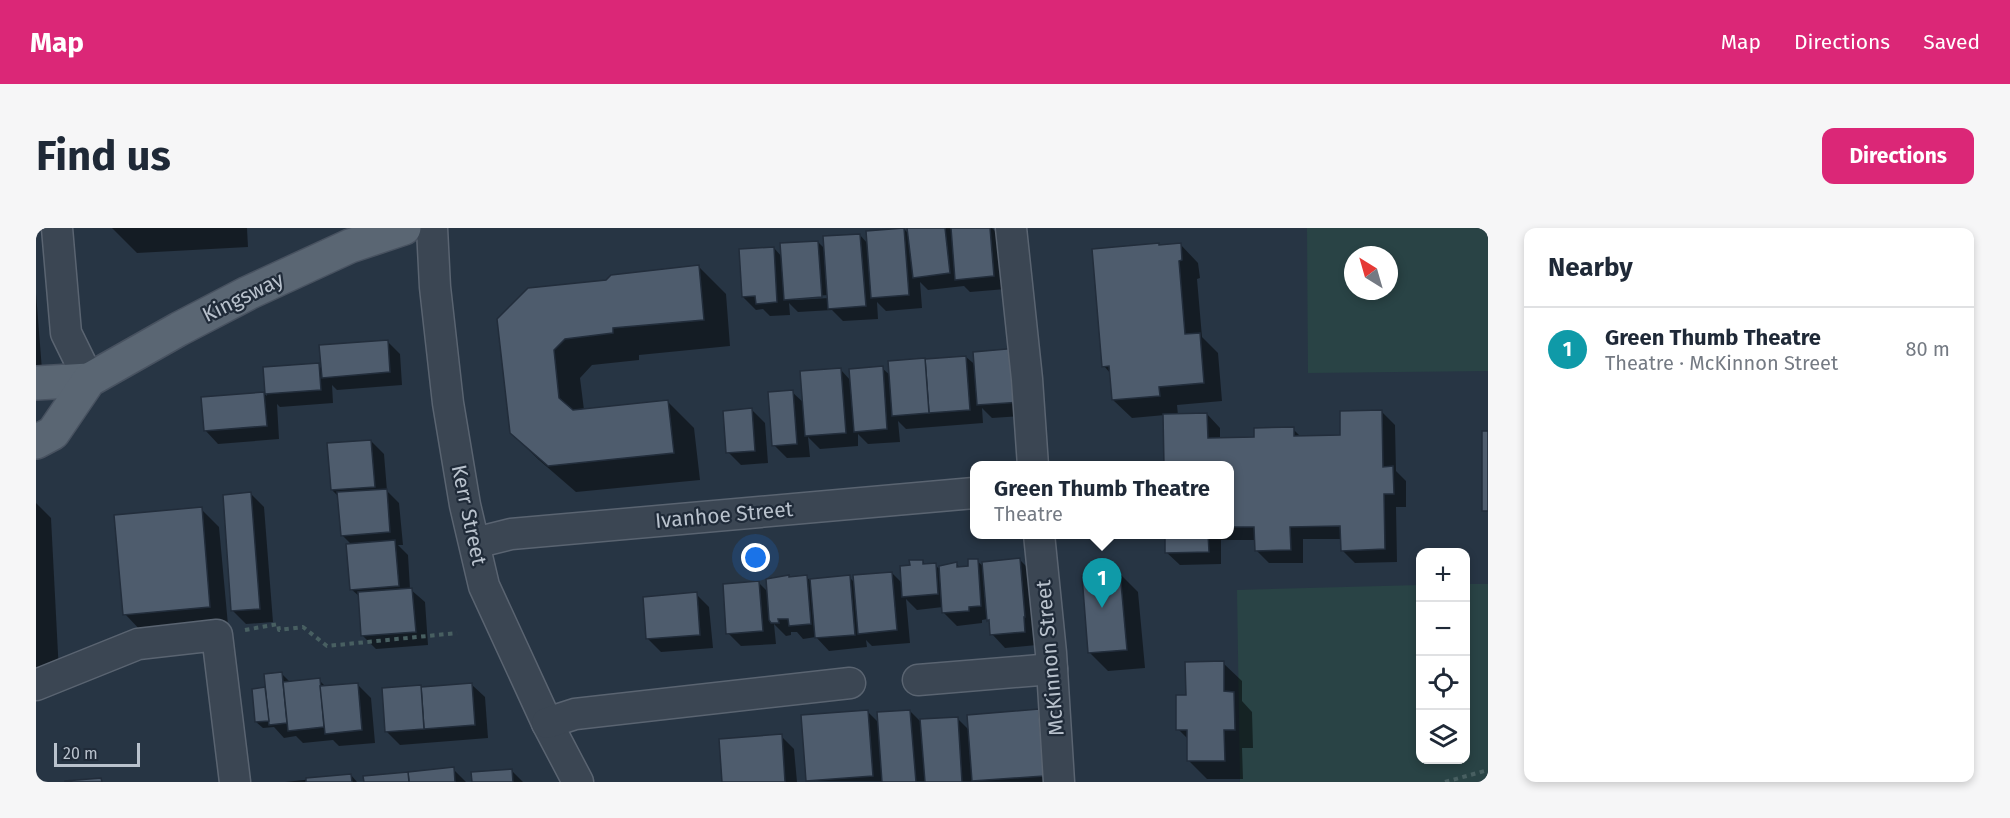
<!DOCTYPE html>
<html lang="en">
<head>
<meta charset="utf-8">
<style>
	:root { --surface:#fff; --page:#f6f6f7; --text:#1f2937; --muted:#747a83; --line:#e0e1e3; --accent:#db2777 }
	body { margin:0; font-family:"Fira Sans",sans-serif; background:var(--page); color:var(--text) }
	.controls { position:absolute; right:18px; bottom:18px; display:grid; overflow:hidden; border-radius:12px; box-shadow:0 3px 9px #0003 }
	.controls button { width:54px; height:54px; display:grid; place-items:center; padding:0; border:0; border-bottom:2px solid var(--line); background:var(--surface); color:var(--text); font:30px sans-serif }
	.compass { position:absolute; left:1308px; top:18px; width:54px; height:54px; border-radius:50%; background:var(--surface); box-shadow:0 3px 9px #0003; rotate:323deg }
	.scale { position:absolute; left:18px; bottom:15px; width:86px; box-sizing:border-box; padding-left:6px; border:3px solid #b9c2cd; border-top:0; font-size:16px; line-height:21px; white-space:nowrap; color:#b9c2cd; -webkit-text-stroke:4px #202b39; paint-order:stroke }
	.you { position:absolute; left:720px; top:330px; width:21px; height:21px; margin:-15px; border:4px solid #fff; border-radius:50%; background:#1a73e8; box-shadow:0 0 0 9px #1a73e833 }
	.badge { display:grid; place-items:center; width:39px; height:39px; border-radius:50%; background:var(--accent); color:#fff; font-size:20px; font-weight:700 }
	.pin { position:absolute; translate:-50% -50px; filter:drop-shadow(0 2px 3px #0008) }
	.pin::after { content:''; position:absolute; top:32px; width:21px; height:18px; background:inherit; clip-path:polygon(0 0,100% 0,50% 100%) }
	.popup { position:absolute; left:934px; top:233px; width:264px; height:78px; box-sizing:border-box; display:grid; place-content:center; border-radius:12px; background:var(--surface); filter:drop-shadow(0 2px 4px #0005); font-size:20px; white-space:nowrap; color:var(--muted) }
	.popup b { font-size:22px; color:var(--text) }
	.popup::after { content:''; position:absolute; left:50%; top:100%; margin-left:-12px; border:12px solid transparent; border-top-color:var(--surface) }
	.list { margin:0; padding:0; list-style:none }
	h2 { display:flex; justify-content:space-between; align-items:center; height:78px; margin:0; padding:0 24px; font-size:26px }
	h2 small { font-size:20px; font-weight:400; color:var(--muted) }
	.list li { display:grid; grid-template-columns:39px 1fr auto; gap:18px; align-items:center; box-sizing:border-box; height:84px; padding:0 24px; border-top:2px solid var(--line) }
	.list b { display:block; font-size:22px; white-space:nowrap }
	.list p { margin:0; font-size:20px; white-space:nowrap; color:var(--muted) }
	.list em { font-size:20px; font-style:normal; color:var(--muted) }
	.icon { flex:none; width:33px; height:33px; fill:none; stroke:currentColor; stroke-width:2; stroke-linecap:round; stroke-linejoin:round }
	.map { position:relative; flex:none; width:1452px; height:554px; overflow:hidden; border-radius:12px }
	header { display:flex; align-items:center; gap:36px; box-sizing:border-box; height:84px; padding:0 30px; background:var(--accent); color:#fff }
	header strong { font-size:28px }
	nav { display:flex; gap:33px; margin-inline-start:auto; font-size:21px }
	.intro { display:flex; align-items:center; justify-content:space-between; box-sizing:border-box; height:144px; padding:0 36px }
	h1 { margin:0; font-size:42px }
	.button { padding:15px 27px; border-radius:12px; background:var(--accent); color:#fff; font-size:21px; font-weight:700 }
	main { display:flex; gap:36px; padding:0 36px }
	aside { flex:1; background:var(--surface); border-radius:12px; box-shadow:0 3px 9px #0003 }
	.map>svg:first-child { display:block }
</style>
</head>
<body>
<header>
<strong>Map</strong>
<nav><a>Map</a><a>Directions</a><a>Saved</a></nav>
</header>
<div class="intro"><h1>Find us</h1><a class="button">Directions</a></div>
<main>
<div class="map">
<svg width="1452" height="554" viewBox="0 0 1452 554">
	<rect width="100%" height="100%" fill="#273544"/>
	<!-- green -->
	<g fill="#294345" fill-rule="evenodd">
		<path d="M1271 0H1452V143L1272 145ZM1317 27H1353V63H1317Z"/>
		<polygon points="1430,356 1452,356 1452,554 1204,554 1201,362 1384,357 1384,532 1430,532"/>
	</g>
	<!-- shadow -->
	<g fill="#0007" fill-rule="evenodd">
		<polygon points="76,0 211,0 212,19 101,25"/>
		<path d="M873 0H914L916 2V0H956L966 10 970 61 934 64 928 58 892 62 884 54 886 80 850 83 841 74 842 91 807 93 796 82 762 84 753 75 754 87 734 88 727 81 720 82 707 69 738 20 746 29 782 14 790 22 824 7 832 16 868 1 874 7ZM793 67V70L759 72V69Z"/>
		<polygon points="1144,16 1162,35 1164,50 1161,51 1166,109 1182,125 1186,173 1141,177 1142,187 1171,186 1184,200 1184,211 1220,210 1257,201 1266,210 1306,209 1346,184 1359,197 1360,243 1370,253 1370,279 1360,279 1361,334 1319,335 1306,322 1306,311 1267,311 1267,335 1233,335 1220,322 1220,312 1185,312 1185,336 1144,337 1130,324 1130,306 1194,306 1194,238 1129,187 1096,190 1077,172 1075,146 1068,138"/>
		<polygon points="663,39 690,66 694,118 603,127 603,132 556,137 544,150 548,182 631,173 658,200 664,252 540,264 503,232 475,205 463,92 571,54"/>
		<polygon points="0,65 6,142 0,145"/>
		<polygon points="351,113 364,126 366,157 301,162 296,157 297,175 244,179 241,176 243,211 182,216 169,202 228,165 231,168 229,141 282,137 287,142"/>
		<polygon points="930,129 999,187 956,190 946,180 947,195 870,201 862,193 864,214 832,216 822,206 822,218 784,221 772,209 774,229 751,230 738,217 756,164 768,175 805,142 815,153 846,140 855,148"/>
		<polygon points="716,182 729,195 732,235 705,237 692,224"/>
		<polygon points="335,213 348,226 351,263 363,275 367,317 362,317 372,327 374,361 389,374 392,417 340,421 327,408 324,369 315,361 316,317 306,307 303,269 296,262"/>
		<polygon points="215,266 228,279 237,394 210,396 197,383"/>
		<polygon points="0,275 15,290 23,445 0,459"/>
		<polygon points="165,281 183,299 192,397 107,405 89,386"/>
		<polygon points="984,332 997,345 1001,417 969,420 956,406 955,394 951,391 946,392 946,395 921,398 907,384 907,379 881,382 870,371 874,415 836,418 830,412 831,419 793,423 780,409 767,411 761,404 755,404 755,407 750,408 738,396 740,416 705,418 692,405 723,355 733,365 770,349 774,352 813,349 819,355 856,345 867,356 875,339 886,333 890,337 899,336 902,340 920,336 925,340 934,340 941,333 948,339"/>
		<polygon points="1084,346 1102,364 1109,440 1072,443 1054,425"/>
		<polygon points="660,366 673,379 677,420 625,424 612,411"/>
		<polygon points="1187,435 1206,453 1206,473 1216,484 1217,520 1206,520 1207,551 1171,551 1152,532 1152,511 1142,501 1151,469"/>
		<polygon points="246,446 255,455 283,452 290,459 321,456 335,470 339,515 303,518 297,512 267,515 260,508 248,510 238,499 227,500 220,494 229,461 231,463"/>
		<polygon points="435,456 449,469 452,510 364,517 350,503"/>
		<polygon points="874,483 884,493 921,490 934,503 1003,483 1021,501 1025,554 771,553 832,484 843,495"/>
		<polygon points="745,508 758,521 761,554 688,554 685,512"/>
		<polygon points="417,541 430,554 330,554 329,550"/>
		<polygon points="476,543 487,554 438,554 437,546"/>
		<polygon points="315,547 321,554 249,554"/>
	</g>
	<!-- building -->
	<g fill="#4e5c6d" stroke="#222d3b" stroke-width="1.5">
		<polygon points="868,0 873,67 835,70 830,3"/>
		<polygon points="871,0 909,0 914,45 877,50"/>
		<polygon points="915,0 954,0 958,48 919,52"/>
		<polygon points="824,6 830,78 792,81 787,8"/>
		<polygon points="782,13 786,69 748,72 744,15"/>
		<polygon points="1123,15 1123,17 1145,15 1146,32 1143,33 1149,106 1164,105 1168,155 1123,159 1124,168 1076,172 1073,138 1066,139 1056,21"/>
		<polygon points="738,19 741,74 720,76 719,68 706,69 703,21"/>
		<polygon points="663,37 668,92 577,100 577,105 529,111 518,122 523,170 537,182 632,172 638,225 512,238 474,205 461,91 492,60 570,52 575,47"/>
		<polygon points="352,112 354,144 286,150 283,117"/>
		<polygon points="982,120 986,174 941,177 937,124"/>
		<polygon points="930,128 934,182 893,185 889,131"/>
		<polygon points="889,130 893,185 856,188 852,133"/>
		<polygon points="283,135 285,162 229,166 227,139"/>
		<polygon points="847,138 851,201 818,204 813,141"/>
		<polygon points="805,140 810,205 769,208 764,143"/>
		<polygon points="757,162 761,216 736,218 732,164"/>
		<polygon points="228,164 231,198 168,203 165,169"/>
		<polygon points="716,180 719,223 690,225 687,183"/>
		<polygon points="1346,182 1347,239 1357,238 1358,266 1348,266 1349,321 1305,323 1304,298 1254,299 1255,322 1219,323 1218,299 1194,299 1194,238 1128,238 1127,186 1171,185 1172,210 1218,209 1218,200 1258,199 1258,208 1304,207 1304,183"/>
		<rect x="1446" y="203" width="6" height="80"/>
		<polygon points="335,212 339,259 295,262 291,215"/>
		<polygon points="351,261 354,304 305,308 301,264"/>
		<polygon points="215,264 224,381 195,383 187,267"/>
		<polygon points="166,279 174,379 87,387 78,287"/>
		<polygon points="1129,306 1172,306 1173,324 1129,325"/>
		<polygon points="359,312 363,358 314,362 310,316"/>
		<polygon points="984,330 989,389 988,389 989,404 954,407 953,392 951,393 946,334"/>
		<polygon points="932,331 942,331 945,378 933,379 933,383 906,385 903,338 921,334 921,339 932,338"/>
		<polygon points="873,332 887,332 887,336 900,335 902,366 866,369 864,338 874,337"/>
		<polygon points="856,344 861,402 822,406 817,347"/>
		<polygon points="1084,344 1091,422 1052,425 1046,348"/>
		<polygon points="753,347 753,349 771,347 775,396 753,398 752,391 742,391 743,395 735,395 733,392 730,351"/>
		<polygon points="814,347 819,407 779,410 774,351"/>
		<polygon points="723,353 727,403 690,406 687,356"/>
		<polygon points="376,360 380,404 325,408 322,364"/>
		<polygon points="661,364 664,407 610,411 607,369"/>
		<polygon points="1188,433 1188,463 1198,464 1199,502 1188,502 1189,533 1151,533 1151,502 1140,502 1140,467 1150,467 1149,434"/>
		<polygon points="246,444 251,495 233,497 228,446"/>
		<polygon points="284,450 288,499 252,503 247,454"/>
		<polygon points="322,455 326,502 289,506 284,458"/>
		<polygon points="436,455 439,497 388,501 385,459"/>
		<polygon points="385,457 388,501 349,504 346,460"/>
		<polygon points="229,459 233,493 219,494 216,461"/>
		<polygon points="1003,481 1008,548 936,553 931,487"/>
		<polygon points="832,482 837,548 770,553 765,487"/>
		<polygon points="874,482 880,554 846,554 841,484"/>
		<polygon points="922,489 926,554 889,554 884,491"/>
		<polygon points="746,506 749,554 686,554 683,511"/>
		<polygon points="418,539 419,554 373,554 372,544"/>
		<polygon points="476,541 477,554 436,554 435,544"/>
		<polygon points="372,544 373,554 328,554 327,548"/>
		<polygon points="315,546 316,554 270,554 270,550"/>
		<polygon points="65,550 66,554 29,554 29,553"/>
	</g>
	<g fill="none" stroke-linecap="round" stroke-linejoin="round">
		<defs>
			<g id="minor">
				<polyline points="21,0 30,105 53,152"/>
				<polyline points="396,0 399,59 412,175 429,277 448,358 511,495 542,554"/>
				<polyline points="975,0 991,151 997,238"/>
				<polyline points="1003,306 1015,425 1023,554"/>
				<polyline points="439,315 475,306 938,265"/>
				<polyline points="882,452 1016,441"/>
				<polyline points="0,457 102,416 181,407 199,554"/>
				<polyline points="511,495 539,486 814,455"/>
			</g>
			<g id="major">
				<polyline points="0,155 53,152"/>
				<polyline points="0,214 17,205 53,152 143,101 212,65 314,18 368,0"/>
			</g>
		</defs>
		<!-- minor casing -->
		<use href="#minor" stroke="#5a6471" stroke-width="33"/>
		<!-- major casing -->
		<use href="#major" stroke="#485260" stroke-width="36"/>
		<!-- path -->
		<g stroke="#485f61" stroke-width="4" stroke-dasharray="4.5 4.5" stroke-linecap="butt">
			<polyline points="209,402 242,396 243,402 267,399 291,418 421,405"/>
			<polyline points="1409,554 1452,542"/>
		</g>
		<!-- minor -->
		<use href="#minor" stroke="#3b4653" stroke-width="30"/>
		<!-- major -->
		<use href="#major" stroke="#5a6673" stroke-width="33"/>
	</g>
	<g text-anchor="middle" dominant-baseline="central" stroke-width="4.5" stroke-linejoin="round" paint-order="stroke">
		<!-- street labels -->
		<g font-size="21" fill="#b9c2cd" stroke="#202b39">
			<text transform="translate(207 69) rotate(-26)">Kingsway</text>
			<text transform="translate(433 287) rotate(78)">Kerr Street</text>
			<text transform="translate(688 287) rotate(-5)">Ivanhoe Street</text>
			<text transform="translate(1014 430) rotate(-95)">McKinnon Street</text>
		</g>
	</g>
</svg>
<div class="controls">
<button>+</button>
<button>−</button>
<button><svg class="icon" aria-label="locate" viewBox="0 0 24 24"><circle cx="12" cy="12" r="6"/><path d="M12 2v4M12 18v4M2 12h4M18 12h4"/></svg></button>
<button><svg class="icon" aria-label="layers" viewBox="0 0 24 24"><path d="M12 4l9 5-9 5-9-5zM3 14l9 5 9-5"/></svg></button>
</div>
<svg class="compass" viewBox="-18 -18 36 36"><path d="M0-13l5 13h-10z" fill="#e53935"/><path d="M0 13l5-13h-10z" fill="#747a83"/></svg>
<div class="scale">20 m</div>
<div class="you"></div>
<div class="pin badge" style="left:1066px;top:380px;background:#0f9aa8">1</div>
<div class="popup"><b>Green Thumb Theatre</b>Theatre</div>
</div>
<aside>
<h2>Nearby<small></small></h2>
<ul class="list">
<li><span class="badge" style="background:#0f9aa8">1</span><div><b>Green Thumb Theatre</b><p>Theatre · McKinnon Street</p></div><em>80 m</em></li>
</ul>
</aside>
</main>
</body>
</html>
